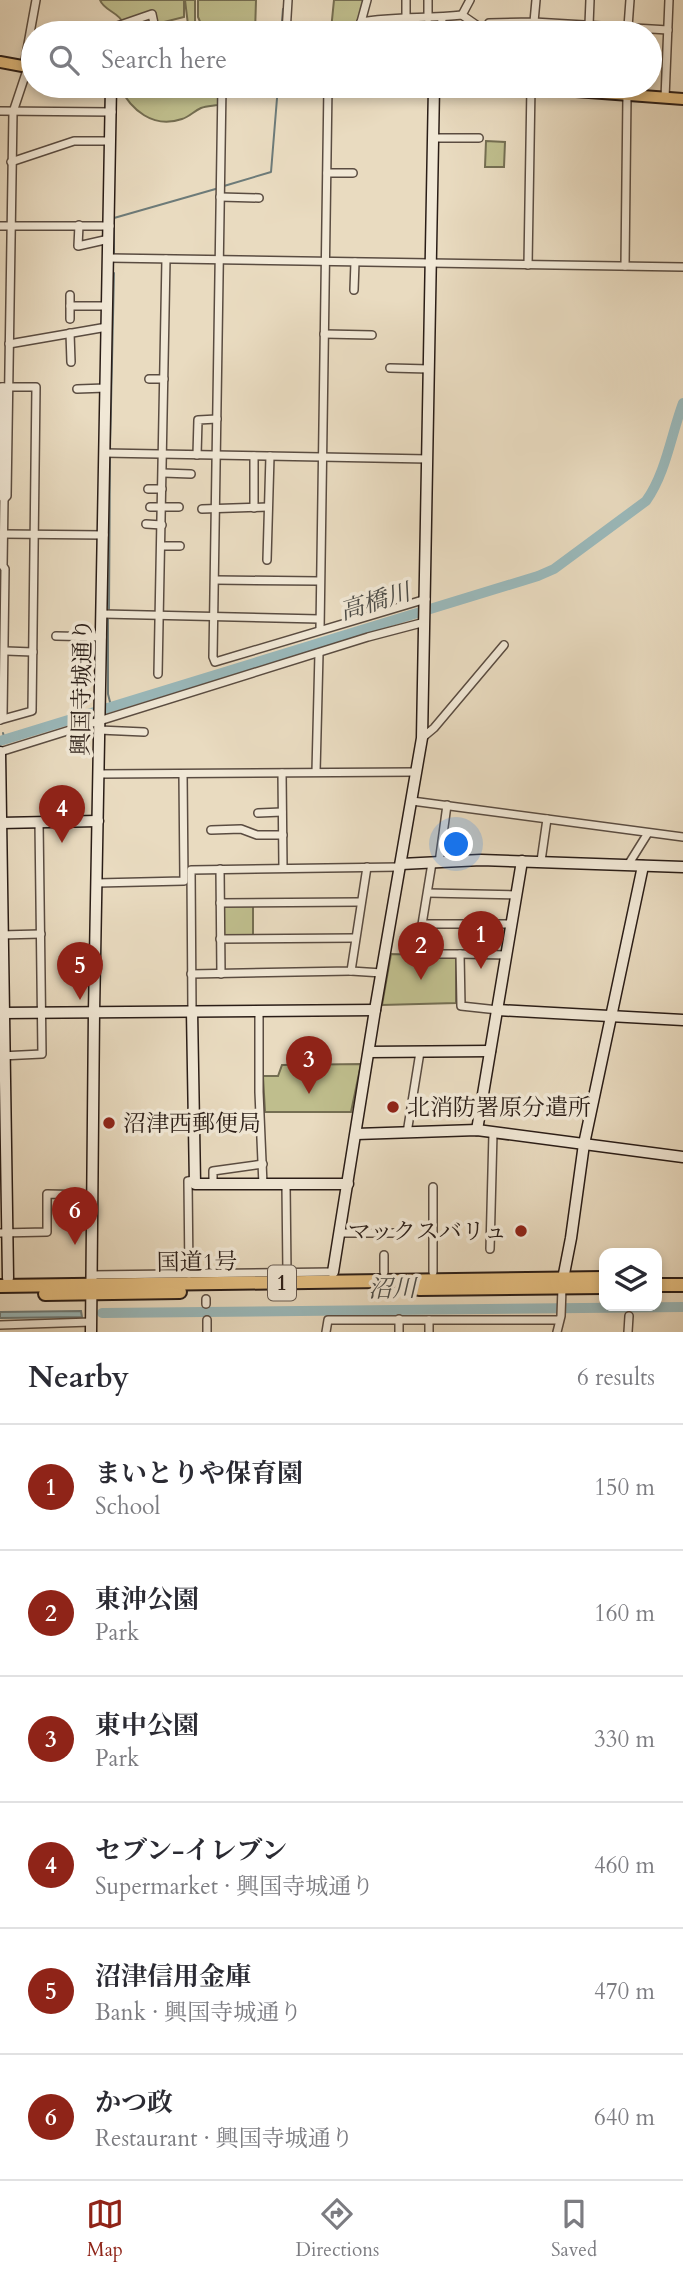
<!DOCTYPE html>
<html lang="en">
<head>
<meta charset="utf-8">
<style>
	:root { --surface:#fff; --page:#f2f2f3; --text:#2b2b33; --muted:#7c7c81; --line:#e1e1e2; --accent:#8f2418 }
	body { margin:0; font-family:Cardo,"Noto Serif JP",serif; background:var(--page); color:var(--text) }
	.controls { position:absolute; right:21px; bottom:21px; display:grid; overflow:hidden; border-radius:14px; box-shadow:0 4px 10px #0003 }
	.controls button { width:63px; height:63px; display:grid; place-items:center; padding:0; border:0; border-bottom:2px solid var(--line); background:var(--surface); color:var(--text); font:35px sans-serif }
	.you { position:absolute; left:457px; top:845px; width:24px; height:24px; margin:-18px; border:5px solid #fff; border-radius:50%; background:#1a73e8; box-shadow:0 0 0 10px #1a73e833 }
	.badge { display:grid; place-items:center; width:46px; height:46px; border-radius:50%; background:var(--accent); color:#fff; font-size:23px; font-weight:700 }
	.pin { position:absolute; translate:-50% -58px; filter:drop-shadow(0 2px 4px #0008) }
	.pin::after { content:''; position:absolute; top:37px; width:24px; height:21px; background:inherit; clip-path:polygon(0 0,100% 0,50% 100%) }
	.list { margin:0; padding:0; list-style:none }
	h2 { display:flex; justify-content:space-between; align-items:center; height:91px; margin:0; padding:0 28px; font-size:30px }
	h2 small { font-size:23px; font-weight:400; color:var(--muted) }
	.list li { display:grid; grid-template-columns:46px 1fr auto; gap:21px; align-items:center; box-sizing:border-box; height:126px; padding:0 28px; border-top:2px solid var(--line) }
	.list b { display:block; font-size:26px; white-space:nowrap }
	.list p { margin:0; font-size:23px; white-space:nowrap; color:var(--muted) }
	.list em { font-size:23px; font-style:normal; color:var(--muted) }
	.icon { flex:none; width:38px; height:38px; fill:none; stroke:currentColor; stroke-width:2; stroke-linecap:round; stroke-linejoin:round }
	.map { position:relative; flex:none; width:683px; height:1332px; overflow:hidden }
	.search { position:absolute; background:var(--surface); box-shadow:0 4px 10px #0003; left:21px; right:21px; top:21px; height:77px; display:flex; align-items:center; gap:18px; box-sizing:border-box; padding:0 24px; border-radius:38px; color:var(--muted); font-size:26px }
	.sheet { height:847px; background:var(--surface) }
	nav { display:flex; justify-content:space-around; align-items:center; box-sizing:border-box; height:98px; border-top:2px solid var(--line); background:var(--surface); font-size:19px; color:var(--muted) }
	nav a { display:grid; justify-items:center; gap:4px }
	nav .on { color:var(--accent) }
	.map>svg:first-child { display:block }
</style>
</head>
<body>
<div class="map">
<svg width="683" height="1332" viewBox="0 0 683 1332">
	<rect width="100%" height="100%" fill="#e9dbc0"/>
	<filter id="stains"><feTurbulence type="fractalNoise" baseFrequency=".00286" numOctaves="4"/><feColorMatrix values="0 0 0 0 .2 0 0 0 0 .09 0 0 0 0 .02 0 0 0 .5 -.17"/></filter>
	<radialGradient id="worn" r=".72"><stop offset=".6" stop-color="#630" stop-opacity="0"/><stop offset="1" stop-color="#630" stop-opacity=".3"/></radialGradient>
	<!-- green -->
	<g fill="#bfbe8d" stroke="#746e52" stroke-width="2">
		<path d="M100 0H184V17L152 25 153 33H99L123 23C119 12 104 11 100 0Z"/>
		<polygon points="185,0 195,0 195,21 201,33 189,33"/>
		<polygon points="198,0 256,0 255,33 205,33 198,17"/>
		<polygon points="334,0 365,0 360,14 358,30 331,30"/>
		<path d="M119 86H218V105C212 106 206 106 201 108 194 111 189 117 182 119 153 129 131 110 119 86Z"/>
		<polygon points="486,141 505,142 504,167 485,167"/>
		<polygon points="224,906 253,906 253,937 224,937 221,910"/>
		<polygon points="391,954 456,956 456,1003 382,1005"/>
		<polygon points="361,1064 351,1112 265,1112 263,1076 278,1076 282,1065"/>
	</g>
	<!-- water -->
	<polygon fill="#9ab9bb" stroke="#6d7b79" stroke-width="2" points="81,1311 82,1317 0,1318 0,1312"/>
	<g fill="none" stroke-linecap="round" stroke-linejoin="round">
		<!-- stream -->
		<g stroke="#6d7b79" stroke-width="2">
			<polyline points="281,33 283,9"/>
			<polyline points="224,186 271,172 278,86"/>
			<polyline points="114,254 114,218 219,188"/>
			<polyline points="110,449 114,273"/>
			<polyline points="109,610 110,457"/>
			<polyline points="108,616 108,694 111,706"/>
			<polyline points="3,733 5,740"/>
		</g>
		<!-- river -->
		<g stroke="#9ab9bb" stroke-width="10">
			<path d="M0 741 538 576 554 569 646 501C666 473 671 435 683 403"/>
			<polyline points="102,1313 683,1307"/>
		</g>
		<defs>
			<g id="street">
				<polyline points="470,0 462,15 488,33"/>
				<polyline points="406,16 406,0"/>
				<polyline points="428,18 428,0"/>
				<path d="M361 22C395 16 428 19 462 15"/>
				<polyline points="589,25 590,0"/>
				<polyline points="628,27 630,0"/>
				<polyline points="488,31 489,23 534,22 536,0"/>
				<polyline points="97,33 152,14 156,33"/>
				<polyline points="286,33 288,0"/>
				<polyline points="362,33 361,22 367,0"/>
				<polyline points="441,33 442,18"/>
				<polyline points="534,33 534,22 668,30"/>
				<polyline points="24,66 36,0"/>
				<polyline points="222,86 213,657 215,662 426,599"/>
				<polyline points="665,98 669,0"/>
				<polyline points="0,111 112,112"/>
				<polyline points="433,138 479,138"/>
				<polyline points="11,162 74,141 111,141"/>
				<polyline points="327,173 353,173"/>
				<polyline points="220,197 259,198"/>
				<polyline points="79,225 78,246 109,239"/>
				<polyline points="0,226 110,226"/>
				<polyline points="109,258 683,267"/>
				<polyline points="528,265 531,86"/>
				<polyline points="625,266 627,96"/>
				<polyline points="354,290 355,262"/>
				<polyline points="70,306 107,306"/>
				<polyline points="70,319 70,295"/>
				<polyline points="70,333 71,362"/>
				<polyline points="324,334 372,335"/>
				<polyline points="9,344 107,327"/>
				<polyline points="390,368 429,369"/>
				<polyline points="149,379 164,379"/>
				<polyline points="0,387 36,387 32,711 0,720"/>
				<polyline points="77,389 106,388"/>
				<polyline points="104,453 428,459"/>
				<polyline points="197,455 198,420 217,419"/>
				<polyline points="163,473 191,474"/>
				<polyline points="148,489 162,489"/>
				<polyline points="4,499 7,496 13,112 28,67"/>
				<polyline points="150,507 179,507"/>
				<polyline points="254,508 254,456"/>
				<polyline points="202,509 268,507"/>
				<polyline points="146,524 162,525"/>
				<polyline points="3,534 104,535"/>
				<polyline points="161,546 180,546"/>
				<polyline points="267,560 270,456"/>
				<polyline points="215,580 319,581"/>
				<polyline points="103,614 319,619"/>
				<polyline points="320,630 328,86"/>
				<polyline points="56,636 102,637"/>
				<polyline points="6,651 33,652"/>
				<polyline points="158,674 166,259"/>
				<polyline points="0,720 3,715 5,569 3,566 4,499 1,495 3,387"/>
				<polyline points="99,730 144,732"/>
				<polyline points="422,738 434,728 504,645"/>
				<polyline points="0,752 368,637 425,622"/>
				<polyline points="316,772 319,653"/>
				<polyline points="282,773 283,868"/>
				<polyline points="99,774 416,772"/>
				<polyline points="412,801 683,837"/>
				<polyline points="258,813 282,812"/>
				<polyline points="211,830 241,829 257,835 283,835"/>
				<polyline points="541,861 547,819"/>
				<polyline points="432,863 418,949 423,954 460,954 461,1006 498,1010"/>
				<polyline points="439,863 447,805"/>
				<polyline points="628,865 648,833"/>
				<polyline points="220,869 221,974"/>
				<polyline points="97,883 184,881 183,774"/>
				<polyline points="428,893 516,895"/>
				<polyline points="220,903 360,902"/>
				<polyline points="423,924 511,924"/>
				<polyline points="0,935 41,934"/>
				<polyline points="220,939 355,938"/>
				<polyline points="460,954 507,955"/>
				<polyline points="351,971 382,973"/>
				<polyline points="191,974 351,971 367,867"/>
				<polyline points="192,1011 191,870 400,867"/>
				<polyline points="259,1011 259,1092 263,1185"/>
				<polyline points="1,1056 42,1054 39,822"/>
				<polyline points="407,1133 420,1052"/>
				<polyline points="213,1185 213,1171 263,1164"/>
				<polyline points="286,1185 287,1273"/>
				<polyline points="433,1187 433,1272"/>
				<polyline points="0,1233 47,1232 47,1194 93,1195"/>
				<polyline points="340,1233 397,1233"/>
				<polyline points="490,1249 493,1133"/>
				<polyline points="384,1255 384,1272"/>
				<polyline points="189,1274 188,1181 194,1180"/>
				<polyline points="92,1275 333,1272"/>
				<polyline points="206,1304 206,1299"/>
				<polyline points="399,1319 399,1332"/>
				<polyline points="207,1320 207,1332"/>
				<polyline points="429,1320 429,1332"/>
				<polyline points="0,1325 91,1322"/>
				<polyline points="326,1332 328,1320 559,1320"/>
				<polyline points="557,1332 561,1316 562,1288"/>
				<polyline points="628,1332 629,1316"/>
			</g>
			<g id="secondary">
				<polyline points="0,752 8,1278"/>
				<polyline points="0,823 98,821"/>
				<polyline points="401,864 481,860 683,867"/>
				<polyline points="498,1010 683,1020"/>
				<polyline points="192,1011 195,1184 348,1184"/>
				<polyline points="1,1013 375,1010"/>
				<polyline points="369,1052 490,1051"/>
				<polyline points="477,1130 522,861"/>
				<polyline points="356,1134 477,1130 683,1157"/>
				<polyline points="333,1272 375,1010 422,738 434,86"/>
				<polyline points="562,1284 571,1238 584,1144 643,866"/>
				<polyline points="91,1332 94,1012 111,86"/>
			</g>
			<g id="primary">
				<polyline points="0,62 33,68"/>
				<polyline points="508,86 683,99"/>
			</g>
			<g id="highway">
				<polyline points="657,1285 683,1285"/>
				<polyline points="0,1286 604,1278"/>
				<polyline points="419,1289 604,1287"/>
				<polyline points="45,1294 180,1292"/>
			</g>
		</defs>
		<!-- street casing -->
		<use href="#street" stroke="#5a4c41" stroke-width="10"/>
		<!-- secondary casing -->
		<use href="#secondary" stroke="#2a1d17" stroke-width="13"/>
		<!-- primary casing -->
		<use href="#primary" stroke="#2a1d17" stroke-width="14"/>
		<!-- highway casing -->
		<use href="#highway" stroke="#2a1d17" stroke-width="16"/>
		<!-- street -->
		<use href="#street" stroke="#f1e8d6" stroke-width="7"/>
		<!-- secondary -->
		<use href="#secondary" stroke="#f1e8d6" stroke-width="10"/>
		<!-- primary -->
		<use href="#primary" stroke="#e4be80" stroke-width="10"/>
		<!-- highway -->
		<use href="#highway" stroke="#e4be80" stroke-width="12"/>
	</g>
	<!-- markers -->
	<g fill="#8f2418" stroke="#f1e8d6" stroke-width="2.5">
		<circle cx="393" cy="1107" r="7"/>
		<circle cx="109" cy="1123" r="7"/>
		<circle cx="521" cy="1231" r="7"/>
	</g>
	<g text-anchor="middle" dominant-baseline="central" stroke-width="7" stroke-linejoin="round" paint-order="stroke">
		<!-- shield labels -->
		<rect fill="#f1e8d6" stroke="#665a50" stroke-width="2" x="268" y="1265.5" width="28" height="35" rx="5"/>
		<g font-size="21" font-weight="bold" fill="#2a1d17">
			<text x="282" y="1283">1</text>
		</g>
		<!-- street labels -->
		<g font-size="23" fill="#2a1d17" stroke="#f1e8d6">
			<text transform="translate(82 687) rotate(-89)">興国寺城通り</text>
			<text transform="translate(197 1262) rotate(-1)">国道1号</text>
		</g>
		<!-- poi labels -->
		<g font-size="23" fill="#2a1d17" stroke="#f1e8d6" text-anchor="start">
			<text x="407" y="1107">北消防署原分遣所</text>
			<text x="123" y="1123">沼津西郵便局</text>
			<text x="507" y="1231" text-anchor="end">マックスバリュ</text>
		</g>
		<!-- water labels -->
		<g font-size="24" font-style="italic" fill="#4c4c48" stroke="#f1e8d6">
			<text transform="translate(375 602) rotate(-17)">高橋川</text>
			<text transform="translate(392 1289) rotate(-1)">沼川</text>
		</g>
	</g>
	<rect width="100%" height="100%" filter="url(#stains)"/>
	<rect width="100%" height="100%" fill="url(#worn)"/>
</svg>
<div class="controls">
<button><svg class="icon" aria-label="layers" viewBox="0 0 24 24"><path d="M12 4l9 5-9 5-9-5zM3 14l9 5 9-5"/></svg></button>
</div>
<div class="you"></div>
<div class="pin badge" style="left:481px;top:969px">1</div>
<div class="pin badge" style="left:421px;top:980px">2</div>
<div class="pin badge" style="left:309px;top:1094px">3</div>
<div class="pin badge" style="left:62px;top:843px">4</div>
<div class="pin badge" style="left:80px;top:1000px">5</div>
<div class="pin badge" style="left:75px;top:1245px">6</div>
<div class="search"><svg class="icon" aria-label="search" viewBox="0 0 24 24"><circle cx="10" cy="10" r="6"/><path d="M15 15l6 6"/></svg>Search here</div>
</div>
<section class="sheet">
<h2>Nearby<small>6 results</small></h2>
<ul class="list">
<li><span class="badge">1</span><div><b>まいとりや保育園</b><p>School</p></div><em>150 m</em></li>
<li><span class="badge">2</span><div><b>東沖公園</b><p>Park</p></div><em>160 m</em></li>
<li><span class="badge">3</span><div><b>東中公園</b><p>Park</p></div><em>330 m</em></li>
<li><span class="badge">4</span><div><b>セブン-イレブン</b><p>Supermarket · 興国寺城通り</p></div><em>460 m</em></li>
<li><span class="badge">5</span><div><b>沼津信用金庫</b><p>Bank · 興国寺城通り</p></div><em>470 m</em></li>
<li><span class="badge">6</span><div><b>かつ政</b><p>Restaurant · 興国寺城通り</p></div><em>640 m</em></li>
</ul>
</section>
<nav>
<a class="on"><svg class="icon" aria-label="map" viewBox="0 0 24 24"><path d="M3 6l6-2 6 2 6-2v14l-6 2-6-2-6 2zM9 4v14M15 6v14"/></svg>Map</a>
<a><svg class="icon" aria-label="directions" viewBox="0 0 24 24"><path d="M12 3l9 9-9 9-9-9zM9 14v-3h6M13 9l2 2-2 2"/></svg>Directions</a>
<a><svg class="icon" aria-label="saved" viewBox="0 0 24 24"><path d="M7 4h10v16l-5-4-5 4z"/></svg>Saved</a>
</nav>
</body>
</html>
